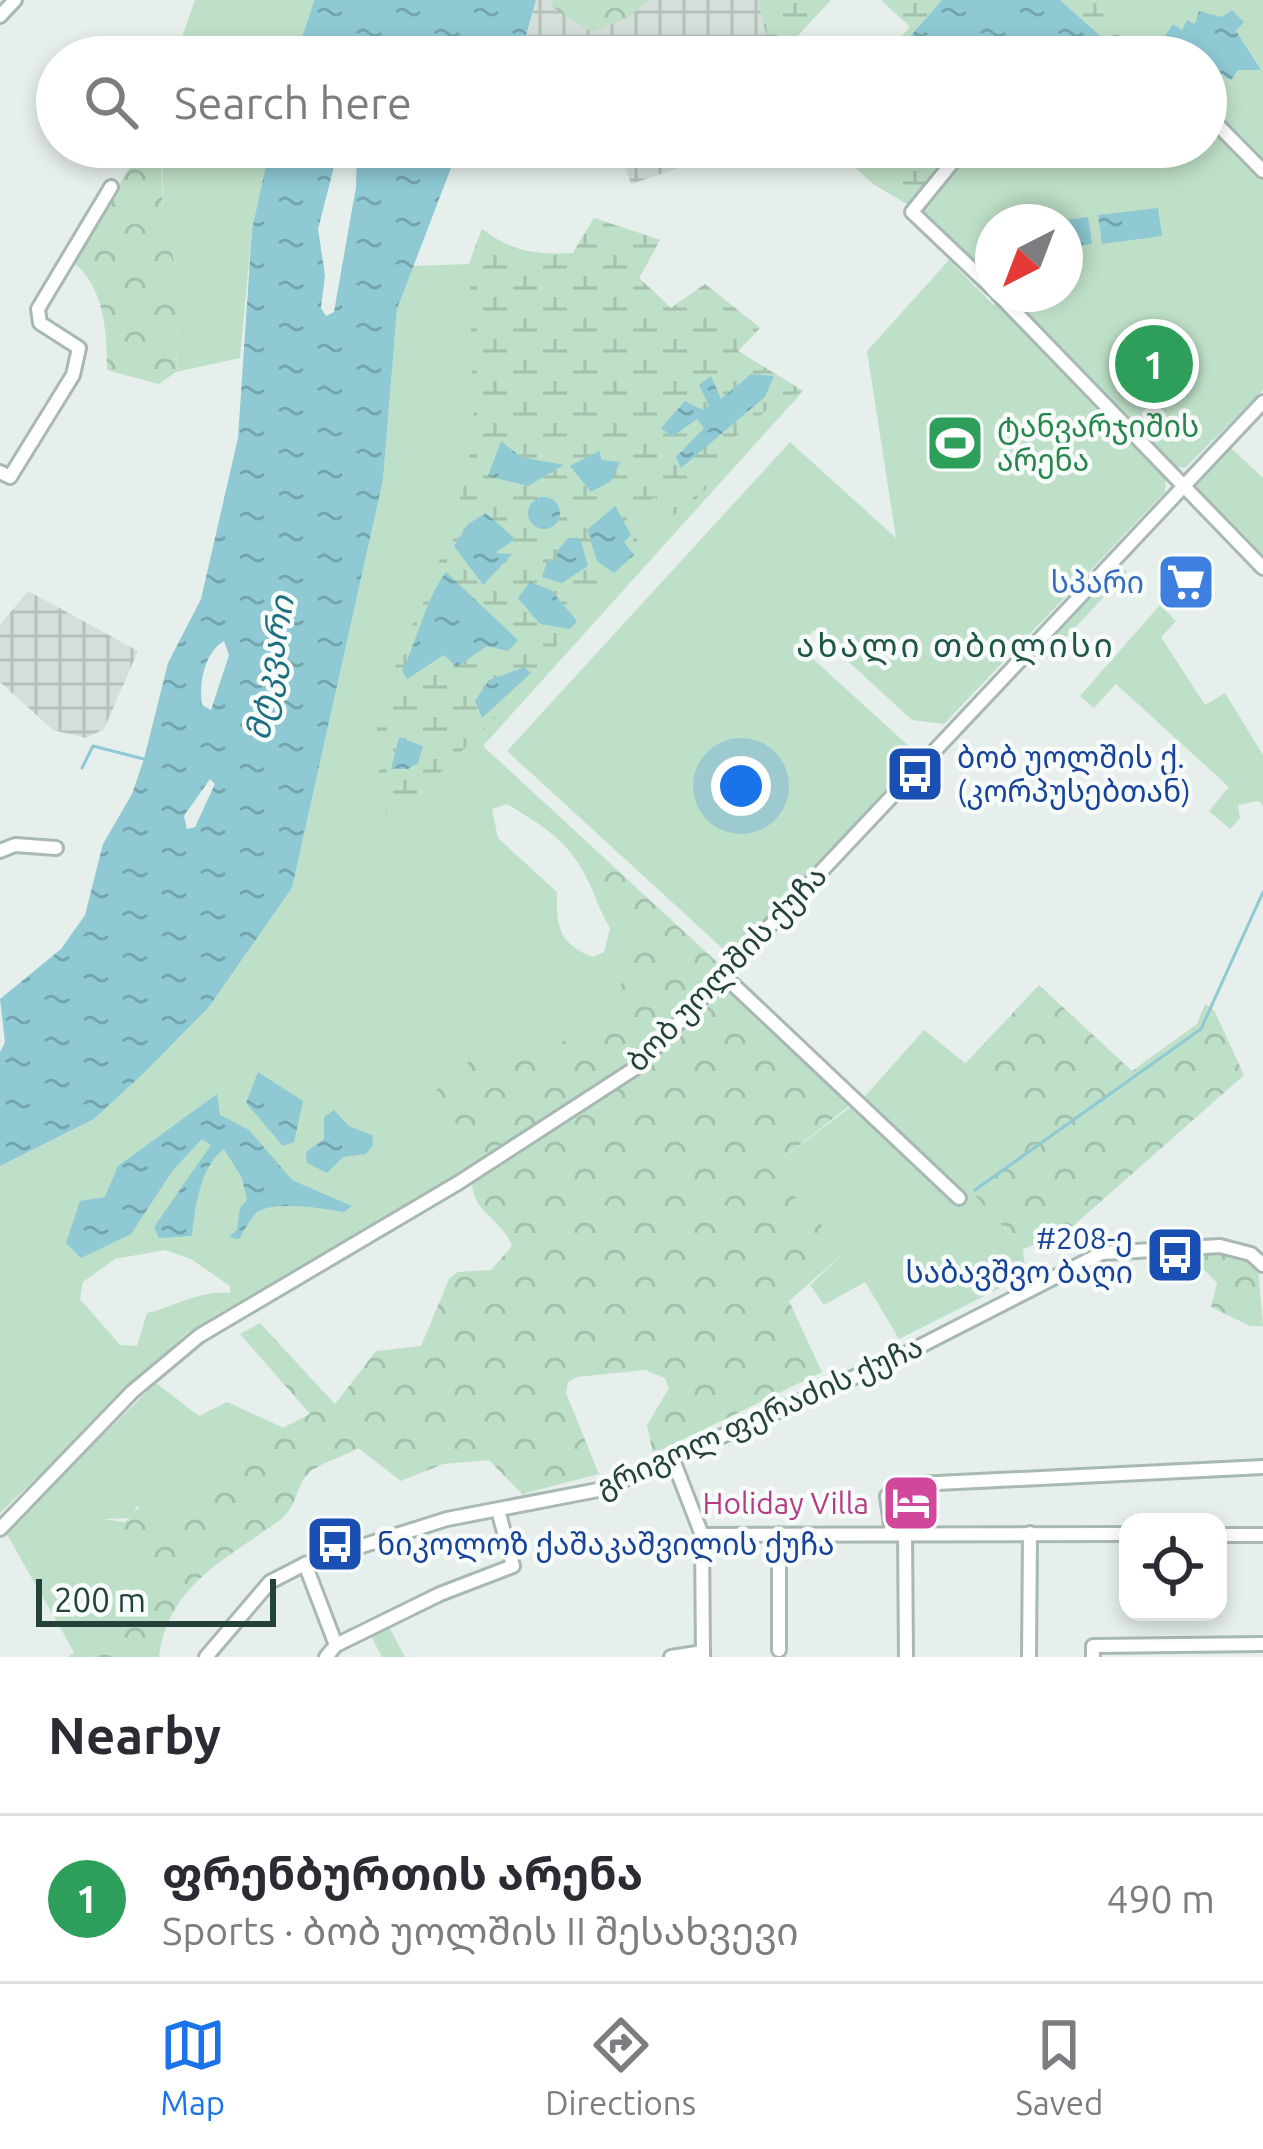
<!DOCTYPE html>
<html lang="en">
<head>
<meta charset="utf-8">
<style>
	:root { --surface:#fff; --page:#f7f7f7; --text:#2b2b33; --muted:#7c7c81; --line:#e1e1e2; --accent:#1a73e8 }
	body { margin:0; font-family:Ubuntu,"Noto Sans Georgian",sans-serif; background:var(--page); color:var(--text) }
	.controls { position:absolute; right:36px; bottom:36px; display:grid; overflow:hidden; border-radius:24px; box-shadow:0 6px 18px #0003 }
	.controls button { width:108px; height:108px; display:grid; place-items:center; padding:0; border:0; border-bottom:3px solid var(--line); background:var(--surface); color:var(--text); font:60px sans-serif }
	.compass { position:absolute; left:975px; top:204px; width:108px; height:108px; border-radius:50%; background:var(--surface); box-shadow:0 6px 18px #0003; rotate:222deg }
	.scale { position:absolute; left:36px; bottom:30px; width:240px; box-sizing:border-box; padding-left:12px; border:6px solid #24423a; border-top:0; font-size:33px; line-height:42px; white-space:nowrap; color:#24423a; -webkit-text-stroke:9px #f7fbf9; paint-order:stroke }
	.you { position:absolute; left:741px; top:786px; width:42px; height:42px; margin:-30px; border:9px solid #fff; border-radius:50%; background:#1a73e8; box-shadow:0 0 0 18px #1a73e833 }
	.badge { display:grid; place-items:center; width:78px; height:78px; border-radius:50%; background:var(--accent); color:#fff; font-size:39px; font-weight:700 }
	.pin { position:absolute; translate:-50% -50%; border:6px solid #fff; box-shadow:0 3px 12px #0006 }
	.list { margin:0; padding:0; list-style:none }
	h2 { display:flex; justify-content:space-between; align-items:center; height:156px; margin:0; padding:0 48px; font-size:51px }
	h2 small { font-size:39px; font-weight:400; color:var(--muted) }
	.list li { display:grid; grid-template-columns:78px 1fr auto; gap:36px; align-items:center; box-sizing:border-box; height:168px; padding:0 48px; border-top:3px solid var(--line) }
	.list b { display:block; font-size:45px; white-space:nowrap }
	.list p { margin:0; font-size:39px; white-space:nowrap; color:var(--muted) }
	.list em { font-size:39px; font-style:normal; color:var(--muted) }
	.icon { flex:none; width:66px; height:66px; fill:none; stroke:currentColor; stroke-width:2; stroke-linecap:round; stroke-linejoin:round }
	.map { position:relative; flex:none; width:1263px; height:1657px; overflow:hidden }
	.search { position:absolute; background:var(--surface); box-shadow:0 6px 18px #0003; left:36px; right:36px; top:36px; height:132px; display:flex; align-items:center; gap:30px; box-sizing:border-box; padding:0 42px; border-radius:66px; color:var(--muted); font-size:45px }
	.sheet { height:324px; background:var(--surface) }
	nav { display:flex; justify-content:space-around; align-items:center; box-sizing:border-box; height:168px; border-top:3px solid var(--line); background:var(--surface); font-size:33px; color:var(--muted) }
	nav a { display:grid; justify-items:center; gap:6px }
	nav .on { color:var(--accent) }
	.map>svg:first-child { display:block }
</style>
</head>
<body>
<div class="map">
<svg width="1263" height="1657" viewBox="0 0 1263 1657">
	<defs>
		<pattern id="industrial-grid" width="8" height="8" patternUnits="userSpaceOnUse" patternTransform="scale(3)"><rect width="8" height="8" fill="#d4dfda"/><path d="M0 4h8M4 0v8" fill="none" stroke="#b6c1bc"/></pattern>
		<pattern id="forest-crowns" width="20" height="18" patternUnits="userSpaceOnUse" patternTransform="scale(3)"><rect width="20" height="18" fill="#bfe0c8"/><path d="M2 6a3 3 0 1 1 6 0M12 15a3 3 0 1 1 6 0" fill="none" stroke="#a4c1ad"/></pattern>
		<pattern id="wetland-marsh" width="20" height="14" patternUnits="userSpaceOnUse" patternTransform="scale(3)"><rect width="20" height="14" fill="#bfe0c8"/><path d="M1 5h8M5 5V1M11 12h8M15 12V8" fill="none" stroke="#a4c1ad"/></pattern>
		<pattern id="water-ripples" width="26" height="14" patternUnits="userSpaceOnUse" patternTransform="scale(3)"><rect width="26" height="14" fill="#8ec9d4"/><path d="M2 4q2-2 4 0t4 0M15 11q2-2 4 0t4 0" fill="none" stroke="#74a5ad"/></pattern>
	</defs>
	<rect width="100%" height="100%" fill="#e6efeb"/>
	<!-- industrial -->
	<g fill="url(#industrial-grid)">
		<polygon points="536,0 758,0 771,57 526,57 522,53"/>
		<polygon points="618,147 663,149 742,147 631,184"/>
		<polygon points="28,591 138,651 104,729 86,738 53,730 0,682 0,625"/>
	</g>
	<!-- green -->
	<g fill="#bfe0c8" fill-rule="evenodd">
		<polygon points="195,0 314,0 296,57 175,57"/>
		<path d="M1093 0H1263V390L1185 468 1176 467 1130 424 1121 434 1166 479 1165 492 944 724 912 720 814 630 800 647 912 749 903 760 910 768 733 958 507 751 790 442 896 538 867 351 949 260 994 306 996 301 910 206 964 147H1206V57H1118L1123 41ZM993 222H1065V294H993Z"/>
		<polygon points="162,147 270,147 252,229 240,358 176,372 179,281 163,217"/>
		<path d="M594 218 660 240 639 278 671 308 705 284 760 328 738 351 803 391 483 746 719 964 629 1063 486 1157 187 1333 0 1513V1166L94 1119 145 1072 209 1007 292 888 383 480 397 309 413 266 469 264 482 229C512 252 536 255 573 253ZM507 804C539 824 567 839 585 875 595 893 599 910 610 928L604 952 593 957C559 944 556 927 557 892L498 838 492 809ZM165 1250 191 1259 230 1286V1293C204 1289 172 1307 147 1313L137 1346 120 1345 80 1299 83 1282 115 1259Z"/>
		<polygon points="1231,448 1263,478 1263,563 1193,490"/>
		<polygon points="1120,566 1127,572 1046,659 1039,653"/>
		<polygon points="1160,605 1176,621 1161,637 1205,705 1225,693 1263,755 1263,807 1259,801 1238,805 1240,818 1230,829 1209,811 1229,787 1116,684 1094,708 1080,696"/>
		<polygon points="924,1030 1043,1126 966,1186 1023,1249 1026,1275 899,1339 865,1282 824,1305 810,1285 846,1251 769,1169 866,1095"/>
		<polygon points="156,1383 199,1416 227,1402 284,1428 247,1446 242,1468 171,1536 160,1532 154,1509 136,1507 134,1518 103,1519 97,1527 142,1558 151,1577 88,1657 68,1657 74,1652 5,1531"/>
		<polygon points="388,1625 405,1657 382,1657 370,1634"/>
	</g>
	<!-- forest -->
	<g fill="url(#forest-crowns)">
		<polygon points="554,0 649,0 629,17 591,32 551,6"/>
		<path d="M137 156H161L163 217 179 281 176 372 159 384 107 370C107 333 105 285 71 261Z"/>
		<path d="M596 851 719 964 629 1063 486 1157 431 1095C451 1077 474 1053 501 1046 516 1043 533 1050 548 1047 591 1037 627 984 640 944L606 897Z"/>
		<polygon points="1039,985 1132,1071 1197,1024 1205,1004 1214,1010 1244,1075 1064,1234 1023,1249 966,1186 1042,1125 963,1066"/>
		<path d="M722 986 849 1106 769 1169 846 1251 789 1301 822 1372 653 1454 647 1425 669 1388 665 1378 645 1370 577 1377 568 1382 566 1393 599 1474 522 1494 489 1460 443 1464 401 1481 358 1448C344 1457 319 1463 308 1474 295 1486 299 1506 279 1521 227 1558 167 1586 159 1657H88L150 1577 141 1558 96 1527 103 1519 125 1522 145 1502 154 1509 160 1531 171 1536 242 1468 247 1446 310 1414 240 1334 260 1323 335 1404 376 1351 421 1346 449 1279 457 1272 491 1270 512 1246C502 1218 472 1214 472 1181L623 1086Z"/>
		<polygon points="1182,1247 1225,1250 1258,1267 1263,1326 1250,1326 1211,1307 1217,1283"/>
	</g>
	<!-- wetland -->
	<g fill="url(#wetland-marsh)" fill-rule="evenodd">
		<polygon points="758,0 831,0 778,57 771,57"/>
		<polygon points="881,0 942,0 892,57 882,57 910,27"/>
		<polygon points="1060,0 1093,0 1124,41 1118,57 1104,57 1112,46"/>
		<polygon points="833,147 917,155 925,147 964,147 910,206 873,184"/>
		<path d="M594 218 660 240 639 278 671 308 705 284 760 328 738 351 803 391 769 408 721 449 728 464 700 496 670 518 655 497 632 512 639 551 630 569 581 616 502 711 388 824 375 748 380 703 451 533 464 484 474 432 469 264 482 229C512 252 536 255 573 253ZM751 374 681 467 676 457 704 429 697 419 709 406 712 377 720 400ZM501 442 521 457 562 466 528 486ZM497 521 503 528 492 555H511L483 584 454 546ZM530 583 551 590 567 613 519 598ZM457 588 484 603 518 640 487 646 457 666 445 654 407 679 402 671 425 625 431 592Z"/>
	</g>
	<!-- water -->
	<g fill="url(#water-ripples)" fill-rule="evenodd">
		<polygon points="314,0 536,0 520,57 381,57 383,42 375,36 363,57 296,57"/>
		<polygon points="942,0 1060,0 1113,47 1104,57 892,57"/>
		<polygon points="1232,10 1244,22 1236,31 1261,70 1238,70 1231,80 1220,73 1212,85 1206,78 1206,57 1156,57 1145,52 1146,37 1165,36 1173,24 1182,30 1187,20 1195,24 1199,11 1222,17"/>
		<path d="M270 147H339L318 229 325 275 321 308 326 316 334 312 356 187 357 147H459L397 309 383 480 292 888 209 1007 145 1072 94 1119 0 1166V1052L5 1042 0 999 61 949 85 915 103 844 132 794 144 759 168 663 201 599 238 438 252 229ZM224 641 229 655 211 710 202 705C199 683 204 653 224 641ZM210 779 215 784 195 827 187 829 184 816Z"/>
		<polygon points="869,147 925,147 917,155 880,163"/>
		<polygon points="1158,208 1162,236 1102,244 1098,215"/>
		<polygon points="1088,217 1092,244 1065,248 1065,222 1051,222"/>
		<polygon points="751,374 774,376 765,397 681,468 676,457 704,428 697,419 672,437 661,428 685,401 703,410 709,406 699,385 711,376 721,399"/>
		<polygon points="501,441 521,457 564,465 528,486 488,476"/>
		<polygon points="599,451 602,460 620,462 611,481 591,492 570,466"/>
		<circle cx="544" cy="513" r="16"/>
		<polygon points="615,506 631,535 624,542 634,555 614,573 597,561 587,530"/>
		<polygon points="486,513 515,539 495,553 512,554 483,585 454,546 468,524"/>
		<polygon points="568,538 580,538 588,566 562,583 542,577 548,559 557,561 557,551"/>
		<path d="M446 572 518 640 508 651 487 646 457 667 444 655 407 679 402 671C418 639 425 600 446 572Z"/>
		<polygon points="530,582 551,590 577,621 570,629 540,624 518,598"/>
		<polygon points="524,667 531,673 482,718 475,701 489,680"/>
		<polygon points="399,737 423,746 418,763 408,769 391,769"/>
		<polygon points="258,1072 303,1101 294,1142 283,1146 246,1103"/>
		<path d="M217 1094 220 1115 249 1130 292 1180 352 1206 344 1212C324 1208 271 1200 256 1213 250 1219 244 1231 239 1239L229 1237 237 1230 240 1208 247 1200 242 1178 224 1149C200 1167 195 1207 192 1236L159 1238 154 1227 211 1145 202 1139 173 1170 131 1234 81 1258 66 1243 80 1201 105 1197 118 1166Z"/>
		<polygon points="334,1110 349,1126 372,1135 373,1145 366,1154 343,1157 327,1173 307,1163 306,1152 324,1139 324,1117"/>
	</g>
	<g fill="none" stroke-linecap="round" stroke-linejoin="round">
		<!-- stream -->
		<g stroke="#8ec9d4" stroke-width="3">
			<polyline points="82,768 93,746 144,759"/>
			<polyline points="975,1190 1201,1029 1263,892"/>
		</g>
		<defs>
			<g id="minor">
				<polyline points="0,16 15,0"/>
				<polyline points="1206,113 1263,171"/>
				<polyline points="965,147 912,212 993,289"/>
				<polyline points="998,294 1263,568"/>
				<polyline points="0,472 10,477 73,375 79,348 40,323 38,309 111,187"/>
				<polyline points="0,851 15,845 56,848"/>
				<polyline points="723,975 959,1198"/>
				<polyline points="673,1460 702,1535 703,1657"/>
				<polyline points="0,1529 132,1392 199,1336 458,1183 637,1067 1263,402"/>
				<polyline points="905,1532 906,1657"/>
				<polyline points="892,1533 887,1496 896,1487 917,1484 1263,1467"/>
				<polyline points="702,1535 1128,1534"/>
				<polyline points="1218,1535 1263,1535"/>
				<polyline points="305,1564 336,1645 326,1657"/>
				<polyline points="336,1645 440,1594 513,1566 498,1510"/>
				<polyline points="779,1650 779,1534"/>
				<polyline points="206,1657 270,1582 305,1564 447,1519 603,1489 895,1359 1102,1253 1220,1246 1251,1254 1263,1265"/>
				<polyline points="671,1657 703,1652"/>
				<polyline points="1029,1657 1030,1533"/>
				<polyline points="1093,1657 1093,1646 1263,1644"/>
			</g>
		</defs>
		<!-- minor casing -->
		<use href="#minor" stroke="#a8b8b2" stroke-width="18"/>
		<!-- minor -->
		<use href="#minor" stroke="#fff" stroke-width="12"/>
	</g>
	<!-- icons -->
	<defs>
		<symbol id="stadium-square" viewBox="-11 -11 22 22"><rect x="-9" y="-9" width="18" height="18" rx="4" fill="#2e9e5b" stroke="#f7fbf9"/><path d="M0-5a6.5 5 0 1 0 0 10a6.5 5 0 1 0 0-10ZM-3.5-1.8h7v3.6h-7Z" fill="#fff"/></symbol>
		<symbol id="supermarket-square" viewBox="-11 -11 22 22"><rect x="-9" y="-9" width="18" height="18" rx="4" fill="#3f7fe0" stroke="#f7fbf9"/><path d="M-6-5.5h2.5l.6 2H6L4.5 2H-2.5L-4.4-4H-6ZM-1.5 3.2a1.3 1.3 0 1 0 .1 0ZM3 3.2a1.3 1.3 0 1 0 .1 0Z" fill="#fff"/></symbol>
		<symbol id="bus-square" viewBox="-11 -11 22 22"><rect x="-9" y="-9" width="18" height="18" rx="4" fill="#1a4fb4" stroke="#f7fbf9"/><path d="M-5-6H5V4H4V6H2V4H-2V6H-4V4H-5ZM-3.5-4V0h7V-4ZM-3.5 1.2v1.5H-2V1.2ZM2 1.2v1.5H3.5V1.2Z" fill="#fff"/></symbol>
		<symbol id="hotel-square" viewBox="-11 -11 22 22"><rect x="-9" y="-9" width="18" height="18" rx="4" fill="#d1479c" stroke="#f7fbf9"/><path d="M-6-4.5h1.5V1H6V5H4.5V3h-9V5H-6ZM-4 0a1.8 1.8 0 1 1 3.6 0ZM.5 0V-2.5h3Q6-2.5 6 0Z" fill="#fff"/></symbol>
	</defs>
	<g fill-rule="evenodd">
		<use href="#stadium-square" x="922" y="410" width="66" height="66"/>
		<use href="#supermarket-square" x="1153" y="549" width="66" height="66"/>
		<use href="#bus-square" x="882" y="741" width="66" height="66"/>
		<use href="#bus-square" x="1142" y="1222" width="66" height="66"/>
		<use href="#hotel-square" x="878" y="1470" width="66" height="66"/>
		<use href="#bus-square" x="302" y="1511" width="66" height="66"/>
	</g>
	<g text-anchor="middle" dominant-baseline="central" stroke-width="9" stroke-linejoin="round" paint-order="stroke">
		<!-- leisure labels -->
		<g font-size="30" fill="#27864d" stroke="#f7fbf9" text-anchor="start">
			<text x="997" y="426">ტანვარჯიშის<tspan x="997" dy="34">არენა</tspan></text>
		</g>
		<!-- shop labels -->
		<g font-size="30" fill="#366cbe" stroke="#f7fbf9" text-anchor="end">
			<text x="1144" y="582">სპარი</text>
		</g>
		<!-- transit labels -->
		<g font-size="30" fill="#164399" stroke="#f7fbf9" text-anchor="start">
			<text x="957" y="757">ბობ უოლშის ქ.<tspan x="957" dy="34">(კორპუსებთან)</tspan></text>
			<text x="1133" y="1238" text-anchor="end">#208-ე<tspan x="1133" dy="34">საბავშვო ბაღი</tspan></text>
			<text x="377" y="1544">ნიკოლოზ ქაშაკაშვილის ქუჩა</text>
		</g>
		<!-- street labels -->
		<g font-size="30" fill="#24423a" stroke="#f7fbf9">
			<text transform="translate(726 968) rotate(-46)">ბობ უოლშის ქუჩა</text>
			<text transform="translate(759 1416) rotate(-24)">გრიგოლ ფერაძის ქუჩა</text>
		</g>
		<!-- hotel labels -->
		<g font-size="30" fill="#b23c85" stroke="#f7fbf9" text-anchor="end">
			<text x="869" y="1503">Holiday Villa</text>
		</g>
		<!-- neighbourhood labels -->
		<g font-size="33" letter-spacing="3" fill="#1f5548" stroke="#f7fbf9">
			<text x="956" y="644">ახალი თბილისი</text>
		</g>
		<!-- water labels -->
		<g font-size="33" font-style="italic" fill="#1c6f80" stroke="#f7fbf9">
			<text transform="translate(269 668) rotate(-80)">მტკვარი</text>
		</g>
	</g>
</svg>
<div class="controls">
<button><svg class="icon" aria-label="locate" viewBox="0 0 24 24"><circle cx="12" cy="12" r="6"/><path d="M12 2v4M12 18v4M2 12h4M18 12h4"/></svg></button>
</div>
<svg class="compass" viewBox="-18 -18 36 36"><path d="M0-13l5 13h-10z" fill="#e53935"/><path d="M0 13l5-13h-10z" fill="#7c7c81"/></svg>
<div class="scale">200 m</div>
<div class="you"></div>
<div class="pin badge" style="left:1154px;top:364px;background:#2e9e5b">1</div>
<div class="search"><svg class="icon" aria-label="search" viewBox="0 0 24 24"><circle cx="10" cy="10" r="6"/><path d="M15 15l6 6"/></svg>Search here</div>
</div>
<section class="sheet">
<h2>Nearby<small></small></h2>
<ul class="list">
<li><span class="badge" style="background:#2e9e5b">1</span><div><b>ფრენბურთის არენა</b><p>Sports · ბობ უოლშის II შესახვევი</p></div><em>490 m</em></li>
</ul>
</section>
<nav>
<a class="on"><svg class="icon" aria-label="map" viewBox="0 0 24 24"><path d="M3 6l6-2 6 2 6-2v14l-6 2-6-2-6 2zM9 4v14M15 6v14"/></svg>Map</a>
<a><svg class="icon" aria-label="directions" viewBox="0 0 24 24"><path d="M12 3l9 9-9 9-9-9zM9 14v-3h6M13 9l2 2-2 2"/></svg>Directions</a>
<a><svg class="icon" aria-label="saved" viewBox="0 0 24 24"><path d="M7 4h10v16l-5-4-5 4z"/></svg>Saved</a>
</nav>
</body>
</html>
